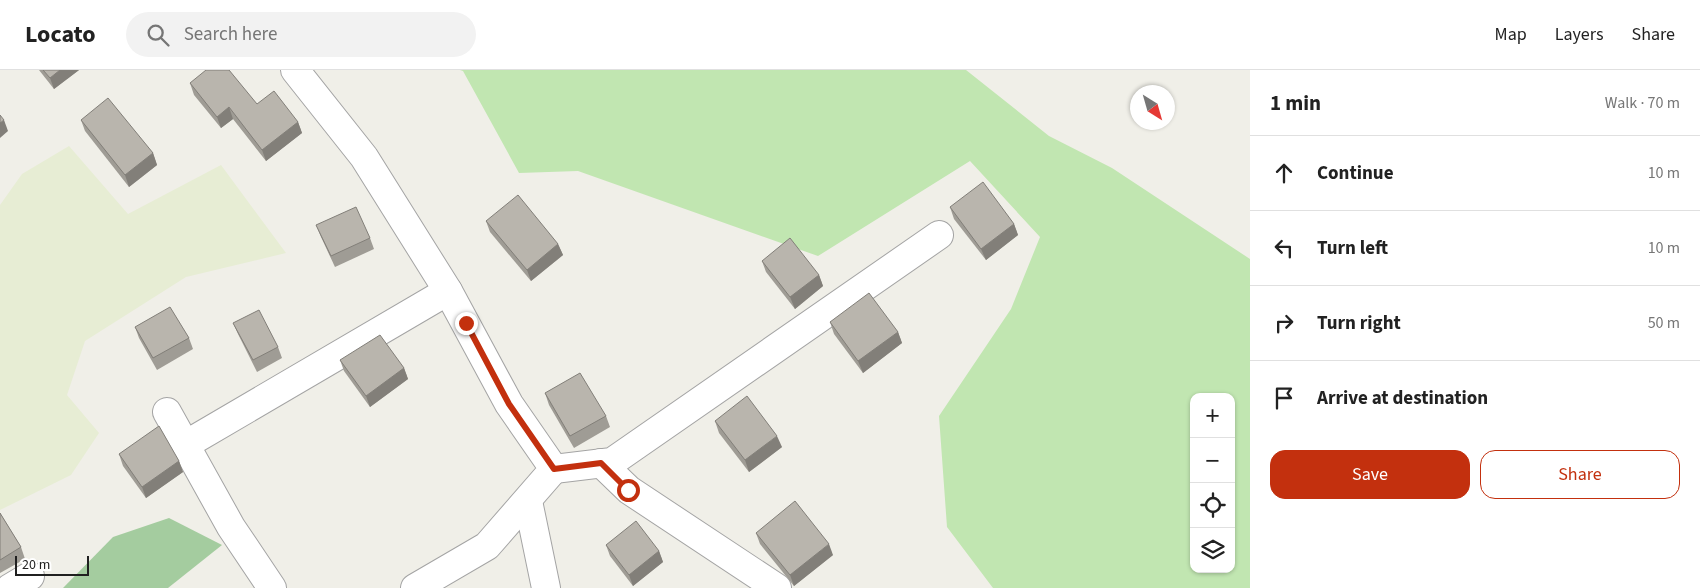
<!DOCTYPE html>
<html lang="en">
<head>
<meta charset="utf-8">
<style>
	:root { --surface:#fff; --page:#f2f2f2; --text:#222; --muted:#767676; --line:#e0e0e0; --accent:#c3300e }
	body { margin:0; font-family:"Source Sans 3",sans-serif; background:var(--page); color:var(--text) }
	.controls { position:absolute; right:15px; bottom:15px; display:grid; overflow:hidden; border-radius:10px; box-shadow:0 1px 4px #0004 }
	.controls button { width:45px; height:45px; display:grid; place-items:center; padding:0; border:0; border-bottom:1px solid var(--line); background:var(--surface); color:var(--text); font:25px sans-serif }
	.compass { position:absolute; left:1130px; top:15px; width:45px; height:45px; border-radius:50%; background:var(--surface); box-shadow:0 1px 4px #0004; rotate:143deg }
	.scale { position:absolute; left:15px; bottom:12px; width:74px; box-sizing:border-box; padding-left:5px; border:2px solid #202020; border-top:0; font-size:14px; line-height:18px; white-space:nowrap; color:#202020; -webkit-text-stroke:4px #fff; paint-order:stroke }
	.stop { position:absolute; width:15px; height:15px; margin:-11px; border:4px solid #c3300e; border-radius:50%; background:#fff }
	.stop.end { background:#c3300e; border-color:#fff; box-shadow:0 1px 5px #0008 }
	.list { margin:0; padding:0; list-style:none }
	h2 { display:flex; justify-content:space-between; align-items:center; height:65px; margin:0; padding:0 20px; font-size:21px }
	h2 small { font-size:16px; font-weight:400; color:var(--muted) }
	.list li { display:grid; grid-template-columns:32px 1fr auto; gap:15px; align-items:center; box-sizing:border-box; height:75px; padding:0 20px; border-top:1px solid var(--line) }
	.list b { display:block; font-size:19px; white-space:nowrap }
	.list em { font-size:16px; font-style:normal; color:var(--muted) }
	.actions { display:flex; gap:10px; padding:15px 20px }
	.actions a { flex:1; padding:11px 0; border:1px solid var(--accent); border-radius:15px; text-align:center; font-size:18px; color:var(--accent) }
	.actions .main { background:var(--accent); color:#fff }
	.icon { flex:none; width:28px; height:28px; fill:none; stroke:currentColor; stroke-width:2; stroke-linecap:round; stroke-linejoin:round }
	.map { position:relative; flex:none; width:1250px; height:518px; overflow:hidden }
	header { display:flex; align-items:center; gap:30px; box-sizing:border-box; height:70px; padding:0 25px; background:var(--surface); border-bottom:1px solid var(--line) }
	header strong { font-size:24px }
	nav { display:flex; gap:28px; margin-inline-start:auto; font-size:18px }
	.search { width:350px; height:45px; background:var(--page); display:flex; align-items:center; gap:12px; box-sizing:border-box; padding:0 18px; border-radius:28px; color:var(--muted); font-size:19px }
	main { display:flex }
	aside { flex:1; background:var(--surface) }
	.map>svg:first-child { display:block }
</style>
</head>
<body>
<header>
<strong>Locato</strong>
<div class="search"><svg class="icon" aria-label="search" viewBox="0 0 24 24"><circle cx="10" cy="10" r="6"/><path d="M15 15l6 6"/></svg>Search here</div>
<nav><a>Map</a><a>Layers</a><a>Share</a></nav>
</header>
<main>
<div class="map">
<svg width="1250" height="518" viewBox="0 0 1250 518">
	<rect width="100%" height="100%" fill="#f0efe8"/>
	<!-- farmland -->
	<polygon fill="#e7edd4" points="69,76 128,144 221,95 286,183 186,207 85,271 67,325 99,363 71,405 0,440 0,135 22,104"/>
	<!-- grass -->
	<path fill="#c1e6b1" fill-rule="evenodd" d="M460 0H966L1049 66 1112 98 1250 189V518H993L947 457 939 346 1011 239 1040 167 970 91 818 186 578 101 519 103 463 1ZM1194 327H1231V499H1194Z"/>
	<!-- forest -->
	<polygon fill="#a4cc9f" points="169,448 222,475 168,518 63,518 113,467"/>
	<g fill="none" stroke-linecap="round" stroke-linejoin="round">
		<defs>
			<g id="minor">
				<polyline points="295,0 364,87 448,221 509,334 554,399 487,476 415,518"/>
				<polyline points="167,342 231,457 272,518"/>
				<polyline points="185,375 448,221"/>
				<polyline points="601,393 629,420 777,518"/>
				<polyline points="554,399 612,392 939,165"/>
				<polyline points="528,431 546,518"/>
				<polyline points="10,518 30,506"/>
			</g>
		</defs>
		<!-- minor casing -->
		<use href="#minor" stroke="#a4a4a4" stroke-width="30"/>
		<!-- minor -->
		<use href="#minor" stroke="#fff" stroke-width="28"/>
	</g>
	<!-- wall -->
	<g fill="#9f9c95">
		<polygon points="39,0 79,0 54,19"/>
		<polygon points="190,13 257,34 298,52 302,63 266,91 233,49 221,58 194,25"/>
		<polygon points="81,50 153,83 157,95 129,117 85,61"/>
		<polygon points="950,137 1014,154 1018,165 986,190 954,149"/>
		<polygon points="486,151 558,174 563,185 531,211 490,162"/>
		<polygon points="316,155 370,168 374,179 335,197 321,167"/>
		<polygon points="762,191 819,205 823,216 795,239 766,202"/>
		<polygon points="830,252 898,262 902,273 863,303 834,264"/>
		<polygon points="233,253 278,277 282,288 257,302 238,264"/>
		<polygon points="135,257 189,268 193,279 157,300 139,268"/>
		<polygon points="340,290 404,298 408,309 370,337 344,301"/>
		<polygon points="545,323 606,346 610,357 574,378 549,335"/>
		<polygon points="715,351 782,377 749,402 719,363"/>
		<polygon points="119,384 179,391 183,402 146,428 123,396"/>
		<polygon points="0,443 21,477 25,489 0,503"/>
		<polygon points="756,463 833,485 794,516 760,474"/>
		<polygon points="606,475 659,481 663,492 633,516 610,486"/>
	</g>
	<!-- shaded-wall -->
	<g fill="#827f79">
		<polygon points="60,0 79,0 54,19 50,8"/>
		<polygon points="229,37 233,49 221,58 217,47"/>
		<polygon points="4,50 8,61 0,68 0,53"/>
		<polygon points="298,52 302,63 266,91 262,80"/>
		<polygon points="153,83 157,95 129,117 125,105"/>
		<polygon points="1014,154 1018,165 986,190 981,179"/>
		<polygon points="558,174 563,185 531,211 527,200"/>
		<polygon points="819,205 823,216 795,239 790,227"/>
		<polygon points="898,262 902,273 863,303 858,291"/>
		<polygon points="404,298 408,309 370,337 366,326"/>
		<polygon points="777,366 782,377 749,402 745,390"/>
		<polygon points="179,391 183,402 146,428 142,417"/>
		<polygon points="829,474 833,485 794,516 790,505"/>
		<polygon points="659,481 663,492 633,516 629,505"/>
	</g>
	<!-- building -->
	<g fill="#b9b5ad" stroke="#827f79">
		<polygon points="43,0 60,0 50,8"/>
		<polygon points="206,0 229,0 257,34 274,21 298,52 262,80 229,37 217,47 190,13"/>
		<polygon points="108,28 153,83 125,105 81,50"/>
		<polygon points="0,45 4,50 0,53"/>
		<polygon points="983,112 1014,154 981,179 950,137"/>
		<polygon points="518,125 558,174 527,200 486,151"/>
		<polygon points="356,137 370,168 331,186 316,155"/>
		<polygon points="790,168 819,205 790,227 762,191"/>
		<polygon points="869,223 898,262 858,291 830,252"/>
		<polygon points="170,237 189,268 153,288 135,257"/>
		<polygon points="259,240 278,277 253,290 233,253"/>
		<polygon points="380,265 404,298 366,326 340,290"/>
		<polygon points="580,303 606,346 570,366 545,323"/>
		<polygon points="747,326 777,366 745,390 715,351"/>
		<polygon points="159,356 179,391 142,417 119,384"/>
		<polygon points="795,431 829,474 790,505 756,463"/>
		<polygon points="0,443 21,477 0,490"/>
		<polygon points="636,451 659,481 629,505 606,475"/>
	</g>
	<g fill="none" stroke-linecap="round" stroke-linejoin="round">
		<!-- route -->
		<polyline stroke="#c3300e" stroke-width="6" points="466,253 509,334 554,399 601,393 628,420"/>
	</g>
</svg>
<div class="controls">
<button>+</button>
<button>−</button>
<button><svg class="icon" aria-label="locate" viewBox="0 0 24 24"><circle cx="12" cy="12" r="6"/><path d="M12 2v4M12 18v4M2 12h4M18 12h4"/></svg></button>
<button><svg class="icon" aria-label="layers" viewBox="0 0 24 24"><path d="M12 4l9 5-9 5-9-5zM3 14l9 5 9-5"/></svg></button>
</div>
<svg class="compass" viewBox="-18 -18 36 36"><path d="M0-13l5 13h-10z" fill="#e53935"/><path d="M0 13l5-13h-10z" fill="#767676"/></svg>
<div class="scale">20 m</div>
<div class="stop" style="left:628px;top:420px"></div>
<div class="stop end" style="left:466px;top:253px"></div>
</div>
<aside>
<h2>1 min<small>Walk · 70 m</small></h2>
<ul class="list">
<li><svg class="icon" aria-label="ahead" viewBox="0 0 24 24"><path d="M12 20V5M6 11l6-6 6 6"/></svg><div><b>Continue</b></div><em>10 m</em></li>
<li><svg class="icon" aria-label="left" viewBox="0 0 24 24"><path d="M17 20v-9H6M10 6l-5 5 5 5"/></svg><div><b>Turn left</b></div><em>10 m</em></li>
<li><svg class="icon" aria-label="right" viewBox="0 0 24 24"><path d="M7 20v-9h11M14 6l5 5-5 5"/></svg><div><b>Turn right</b></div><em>50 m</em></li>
<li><svg class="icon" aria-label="arrive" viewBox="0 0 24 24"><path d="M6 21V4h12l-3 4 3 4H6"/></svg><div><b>Arrive at destination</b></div></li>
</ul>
<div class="actions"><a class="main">Save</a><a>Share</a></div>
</aside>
</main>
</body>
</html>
